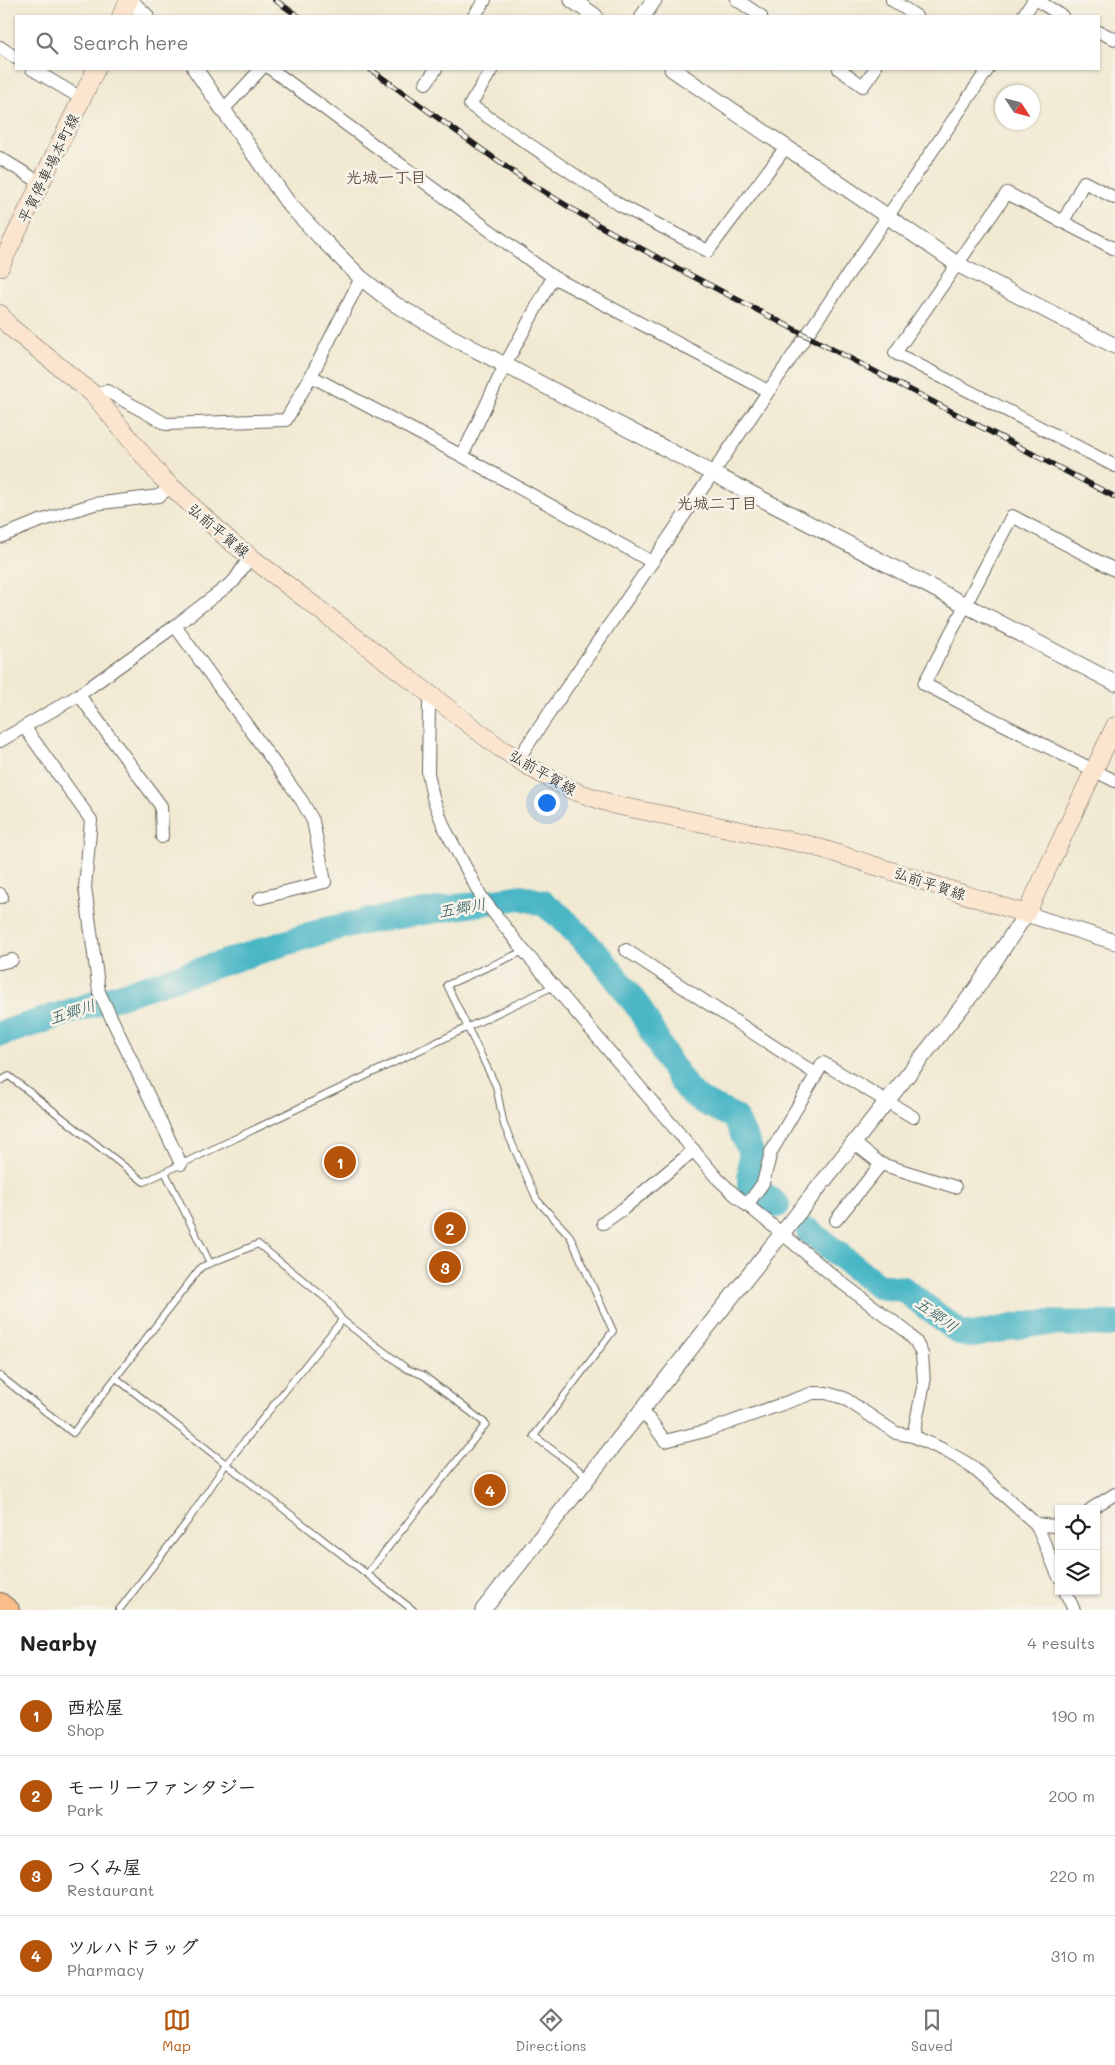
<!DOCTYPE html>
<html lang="en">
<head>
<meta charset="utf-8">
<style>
	:root { --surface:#fff; --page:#f6f6f6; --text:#222; --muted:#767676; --line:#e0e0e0; --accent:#b45309 }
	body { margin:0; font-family:Mali,"Klee One",sans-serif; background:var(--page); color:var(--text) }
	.controls { position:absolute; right:15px; bottom:15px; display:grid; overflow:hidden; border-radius:0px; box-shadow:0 1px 4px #0004 }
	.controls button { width:45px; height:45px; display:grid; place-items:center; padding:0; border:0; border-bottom:1px solid var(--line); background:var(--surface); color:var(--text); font:25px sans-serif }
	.compass { position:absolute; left:995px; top:85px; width:45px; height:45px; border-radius:50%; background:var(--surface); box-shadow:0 1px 4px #0004; rotate:126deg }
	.you { position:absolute; left:546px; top:802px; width:18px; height:18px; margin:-12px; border:4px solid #fff; border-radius:50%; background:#1a73e8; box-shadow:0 0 0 8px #1a73e833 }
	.badge { display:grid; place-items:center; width:32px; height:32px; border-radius:50%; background:var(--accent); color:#fff; font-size:16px; font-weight:700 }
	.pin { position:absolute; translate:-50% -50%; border:2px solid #fff; box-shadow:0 1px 5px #0006 }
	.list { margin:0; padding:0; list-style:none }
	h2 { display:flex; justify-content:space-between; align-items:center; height:65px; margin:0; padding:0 20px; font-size:21px }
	h2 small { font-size:16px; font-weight:400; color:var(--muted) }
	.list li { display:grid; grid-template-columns:32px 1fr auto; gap:15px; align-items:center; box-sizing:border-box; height:80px; padding:0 20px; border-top:1px solid var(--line) }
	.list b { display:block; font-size:19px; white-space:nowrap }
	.list p { margin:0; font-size:16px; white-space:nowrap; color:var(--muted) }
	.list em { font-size:16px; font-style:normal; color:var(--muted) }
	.icon { flex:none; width:28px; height:28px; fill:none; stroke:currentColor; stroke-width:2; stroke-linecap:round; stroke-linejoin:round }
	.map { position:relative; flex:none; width:1115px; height:1610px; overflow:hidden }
	.search { position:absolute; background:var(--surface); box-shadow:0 1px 4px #0004; left:15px; right:15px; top:15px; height:55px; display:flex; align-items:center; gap:12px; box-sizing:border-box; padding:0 18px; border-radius:0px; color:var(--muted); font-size:19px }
	.sheet { height:385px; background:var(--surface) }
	nav { display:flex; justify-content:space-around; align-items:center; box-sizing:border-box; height:70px; border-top:1px solid var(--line); background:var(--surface); font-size:14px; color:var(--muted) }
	nav a { display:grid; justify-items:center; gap:2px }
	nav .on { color:var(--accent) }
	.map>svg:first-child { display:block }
</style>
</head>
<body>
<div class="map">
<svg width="1115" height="1610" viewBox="0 0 1115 1610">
	<rect width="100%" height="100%" fill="#f7f3e8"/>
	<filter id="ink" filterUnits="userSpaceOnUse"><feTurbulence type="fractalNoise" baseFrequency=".02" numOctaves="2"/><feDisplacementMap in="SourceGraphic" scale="10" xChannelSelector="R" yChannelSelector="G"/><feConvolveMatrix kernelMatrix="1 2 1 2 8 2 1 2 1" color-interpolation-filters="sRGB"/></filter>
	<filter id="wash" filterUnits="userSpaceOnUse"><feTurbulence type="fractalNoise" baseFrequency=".0096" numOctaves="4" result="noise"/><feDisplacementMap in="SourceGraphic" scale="20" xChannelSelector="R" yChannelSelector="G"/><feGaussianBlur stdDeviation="1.12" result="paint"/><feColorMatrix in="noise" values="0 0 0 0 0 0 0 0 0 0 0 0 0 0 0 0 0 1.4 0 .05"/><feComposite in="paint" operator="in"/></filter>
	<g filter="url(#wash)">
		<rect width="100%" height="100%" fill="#f1e9d2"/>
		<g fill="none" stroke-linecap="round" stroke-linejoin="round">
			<!-- river -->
			<g stroke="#4ab6c6" stroke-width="26">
				<polyline points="0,1034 326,930 373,920 521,897 543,903 561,917 600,957 639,1008 667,1059 687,1089 701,1101 735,1117 751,1152 750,1185 777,1205"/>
				<polyline points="809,1231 878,1286 903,1289 959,1332 973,1335 1033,1323 1115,1324"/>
			</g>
		</g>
	</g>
	<g filter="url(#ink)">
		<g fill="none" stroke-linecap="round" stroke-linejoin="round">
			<defs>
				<g id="service">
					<polyline points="524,951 447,985 496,1086 504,1125 537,1200 570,1236 613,1331 534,1436 588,1477"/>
					<polyline points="0,1081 9,1076 144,1182 554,986"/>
					<polyline points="165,1172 210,1263"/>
					<polyline points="0,1376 73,1433 201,1267 258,1244 329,1301 342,1320 407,1369 423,1375 486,1424 367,1574"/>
					<polyline points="116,1378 413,1610"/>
					<polyline points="119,1610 187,1522 226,1464 342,1320"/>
				</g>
				<g id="minor">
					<polyline points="737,0 761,16"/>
					<polyline points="892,0 916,16"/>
					<polyline points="1037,0 1062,16"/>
					<polyline points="474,16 485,0"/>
					<polyline points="1023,16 1034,0"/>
					<polyline points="1099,32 1115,39"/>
					<polyline points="0,47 16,58"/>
					<polyline points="32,69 81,98"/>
					<polyline points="271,69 553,277 768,391"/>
					<polyline points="492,69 470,105 620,205 708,251 786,147"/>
					<polyline points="839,69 863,86 875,69"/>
					<polyline points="426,83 436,69"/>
					<polyline points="223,110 261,69"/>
					<polyline points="0,158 41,183"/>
					<polyline points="1063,222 1084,182 1115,198"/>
					<polyline points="1115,249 1007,193 895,353 1115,466"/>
					<polyline points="361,278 311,376 462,456 652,562"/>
					<polyline points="93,394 107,391 166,424 286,420 311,376"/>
					<polyline points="462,456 505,365 553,277"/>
					<polyline points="0,537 37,522 94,504 159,496 170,487"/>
					<polyline points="1115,570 1012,516 924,684 1115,781"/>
					<polyline points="175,626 302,801 313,821 325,882 260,898"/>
					<polyline points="79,695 161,806 162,837"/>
					<polyline points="433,696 429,704 428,773 433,798 444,827 482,898 524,951 717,1178 734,1194 842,1283 906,1331 916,1342 922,1354 924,1383 913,1436"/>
					<polyline points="25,728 91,820 85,887 99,992 181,1164"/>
					<polyline points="0,741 79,695 175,626 234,581 250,557"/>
					<polyline points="518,759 988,69"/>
					<polyline points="0,894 2,897"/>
					<polyline points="626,950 816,1074"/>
					<polyline points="0,963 12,960"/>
					<polyline points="854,1143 881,1164 955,1187"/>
					<polyline points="747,1205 763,1183 771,1152 823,1063 913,1117"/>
					<polyline points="836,1220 881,1164"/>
					<polyline points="603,1223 623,1209 694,1150"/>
					<polyline points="640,1413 650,1420 665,1441 709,1430 813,1393 826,1393 844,1398 896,1433 913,1436 944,1450 970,1465 1036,1524 1059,1577"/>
					<polyline points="1091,1509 1115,1494"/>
					<polyline points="1036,1524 1053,1526 1059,1524"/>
					<polyline points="1065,1591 1074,1610"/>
				</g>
				<g id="tertiary">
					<polyline points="129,0 146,16"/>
					<polyline points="572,0 595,16"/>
					<polyline points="643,16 654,0"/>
					<polyline points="195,69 288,203 320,237 361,278 393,303 453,338 1115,683"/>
					<polyline points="672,69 957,264 1115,346"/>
					<polyline points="483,1610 976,989 1026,914 1115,942"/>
				</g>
				<g id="secondary">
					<polyline points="121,16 129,0"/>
					<polyline points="0,267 96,69"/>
					<polyline points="0,314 9,326 93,394 161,477 231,542 500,748 538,772 574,791 615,805 810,845 1026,914 1115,726"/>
				</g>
				<polyline id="primary" points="0,1603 9,1610"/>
			</defs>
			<!-- service casing -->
			<use href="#service" stroke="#67645c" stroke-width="8"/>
			<!-- minor casing -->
			<use href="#minor" stroke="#67645c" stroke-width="14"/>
			<!-- tertiary casing -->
			<use href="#tertiary" stroke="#67645c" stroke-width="17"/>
			<!-- secondary casing -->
			<use href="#secondary" stroke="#67645c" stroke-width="19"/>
			<!-- primary casing -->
			<use href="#primary" stroke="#67645c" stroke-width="22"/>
			<!-- service -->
			<use href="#service" stroke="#fff" stroke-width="6"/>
			<!-- minor -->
			<use href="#minor" stroke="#fff" stroke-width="12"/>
			<!-- tertiary -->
			<use href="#tertiary" stroke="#fff" stroke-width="15"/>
			<!-- secondary -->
			<use href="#secondary" stroke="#fce5cf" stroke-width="18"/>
			<!-- primary -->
			<use href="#primary" stroke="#f8bd88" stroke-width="20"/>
			<defs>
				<g id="rail">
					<polyline points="275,0 298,16"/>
					<polyline points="370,69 520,177 600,226 673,266 1115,497"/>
				</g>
			</defs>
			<!-- rail casing -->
			<use href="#rail" stroke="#1c1c1c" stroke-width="5.5"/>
			<!-- rail -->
			<use href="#rail" stroke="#f7f3e8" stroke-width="4" stroke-dasharray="11" stroke-linecap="butt"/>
		</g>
	</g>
	<g text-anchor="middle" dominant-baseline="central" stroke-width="5" stroke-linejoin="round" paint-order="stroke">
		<!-- street labels -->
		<g font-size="15" fill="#1c1c1c" stroke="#f7f3e8">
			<text transform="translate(48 168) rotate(-64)">平賀停車場本町線</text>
			<text transform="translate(219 530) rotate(40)">弘前平賀線</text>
			<text transform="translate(543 772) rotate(30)">弘前平賀線</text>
			<text transform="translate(930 883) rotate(18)">弘前平賀線</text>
		</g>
		<!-- neighbourhood labels -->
		<g font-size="16" font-weight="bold" fill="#634e47" stroke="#f7f3e8">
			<text x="386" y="176">光城一丁目</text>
			<text x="717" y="502">光城二丁目</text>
		</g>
		<!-- water labels -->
		<g font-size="16" font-style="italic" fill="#2e5a60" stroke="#f7f3e8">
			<text transform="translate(462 907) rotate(-10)">五郷川</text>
			<text transform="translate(72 1011) rotate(-18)">五郷川</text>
			<text transform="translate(937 1314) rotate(36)">五郷川</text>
		</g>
	</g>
</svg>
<div class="controls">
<button><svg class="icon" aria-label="locate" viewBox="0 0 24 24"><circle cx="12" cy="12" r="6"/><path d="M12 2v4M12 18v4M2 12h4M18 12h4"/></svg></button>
<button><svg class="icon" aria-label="layers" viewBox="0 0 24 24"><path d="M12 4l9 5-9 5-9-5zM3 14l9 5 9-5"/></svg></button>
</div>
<svg class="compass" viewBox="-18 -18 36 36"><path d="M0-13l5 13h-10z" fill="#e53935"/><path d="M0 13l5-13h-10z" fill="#767676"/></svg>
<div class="you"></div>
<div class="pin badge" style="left:340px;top:1162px">1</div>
<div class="pin badge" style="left:450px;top:1228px">2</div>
<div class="pin badge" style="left:445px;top:1267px">3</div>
<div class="pin badge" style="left:490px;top:1490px">4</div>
<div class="search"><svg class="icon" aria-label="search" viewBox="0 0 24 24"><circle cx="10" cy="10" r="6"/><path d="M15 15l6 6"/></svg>Search here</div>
</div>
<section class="sheet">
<h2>Nearby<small>4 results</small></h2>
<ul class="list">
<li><span class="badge">1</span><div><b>西松屋</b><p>Shop</p></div><em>190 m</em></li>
<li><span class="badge">2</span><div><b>モーリーファンタジー</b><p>Park</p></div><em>200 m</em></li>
<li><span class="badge">3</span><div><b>つくみ屋</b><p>Restaurant</p></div><em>220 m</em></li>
<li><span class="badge">4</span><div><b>ツルハドラッグ</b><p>Pharmacy</p></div><em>310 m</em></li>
</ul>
</section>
<nav>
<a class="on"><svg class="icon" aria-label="map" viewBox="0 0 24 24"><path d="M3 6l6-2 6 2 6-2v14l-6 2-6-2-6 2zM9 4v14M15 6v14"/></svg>Map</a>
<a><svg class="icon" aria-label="directions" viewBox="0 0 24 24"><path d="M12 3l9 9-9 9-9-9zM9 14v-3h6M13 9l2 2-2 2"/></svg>Directions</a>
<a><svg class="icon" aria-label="saved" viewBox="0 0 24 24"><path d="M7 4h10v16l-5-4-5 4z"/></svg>Saved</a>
</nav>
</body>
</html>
